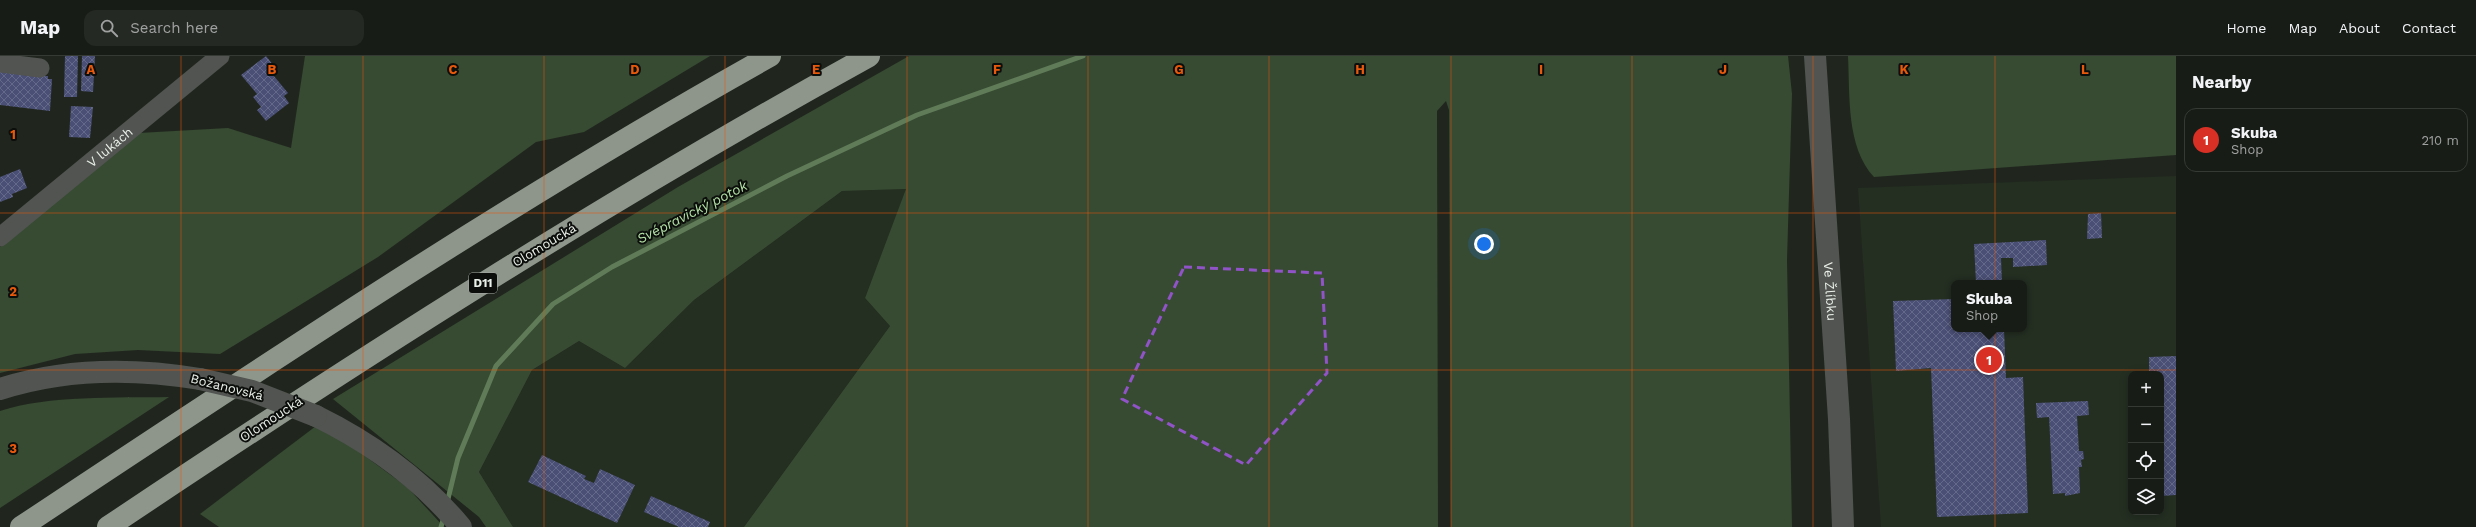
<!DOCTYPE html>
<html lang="en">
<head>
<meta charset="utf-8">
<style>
	:root { --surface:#181c16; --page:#252923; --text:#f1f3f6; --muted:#9fa1a1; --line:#363a35; --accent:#d93025 }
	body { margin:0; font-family:"Work Sans",sans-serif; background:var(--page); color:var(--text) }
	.controls { position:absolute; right:12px; bottom:12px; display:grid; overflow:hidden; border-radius:8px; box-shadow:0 2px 10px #0003 }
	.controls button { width:36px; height:36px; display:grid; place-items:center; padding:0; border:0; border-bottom:1px solid var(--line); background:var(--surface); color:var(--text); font:20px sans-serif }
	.you { position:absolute; left:1484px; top:188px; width:14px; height:14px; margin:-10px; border:3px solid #fff; border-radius:50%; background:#1a73e8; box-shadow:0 0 0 6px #1a73e833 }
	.badge { display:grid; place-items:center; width:26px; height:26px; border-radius:50%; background:var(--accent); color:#fff; font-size:13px; font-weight:700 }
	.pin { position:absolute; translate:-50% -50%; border:2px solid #fff; box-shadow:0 1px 4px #0006 }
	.popup { position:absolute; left:1951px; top:224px; width:76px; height:52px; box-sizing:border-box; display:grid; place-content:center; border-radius:8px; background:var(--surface); filter:drop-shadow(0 1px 3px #0005); font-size:13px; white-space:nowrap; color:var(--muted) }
	.popup b { font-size:15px; color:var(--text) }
	.popup::after { content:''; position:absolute; left:50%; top:100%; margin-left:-8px; border:8px solid transparent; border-top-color:var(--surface) }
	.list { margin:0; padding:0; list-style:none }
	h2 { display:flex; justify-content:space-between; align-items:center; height:52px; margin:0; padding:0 16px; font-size:17px }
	h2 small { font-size:13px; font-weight:400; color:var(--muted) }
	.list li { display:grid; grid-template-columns:26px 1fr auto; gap:12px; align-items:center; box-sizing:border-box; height:64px; margin:0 8px 8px; padding:0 8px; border:1px solid var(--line); border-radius:12px }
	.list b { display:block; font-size:15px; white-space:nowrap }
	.list p { margin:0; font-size:13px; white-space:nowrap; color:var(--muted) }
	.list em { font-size:13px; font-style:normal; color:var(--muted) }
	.icon { flex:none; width:22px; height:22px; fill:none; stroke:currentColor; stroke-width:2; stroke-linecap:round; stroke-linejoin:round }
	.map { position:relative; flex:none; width:2176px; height:471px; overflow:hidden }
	header { display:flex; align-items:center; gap:24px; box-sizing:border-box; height:56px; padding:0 20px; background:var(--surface); border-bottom:1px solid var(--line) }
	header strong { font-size:19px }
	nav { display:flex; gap:22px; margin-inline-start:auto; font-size:14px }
	.search { width:280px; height:36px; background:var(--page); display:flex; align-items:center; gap:10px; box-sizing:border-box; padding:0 14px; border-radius:12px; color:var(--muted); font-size:15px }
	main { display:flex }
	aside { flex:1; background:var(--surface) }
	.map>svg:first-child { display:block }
</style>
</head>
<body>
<header>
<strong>Map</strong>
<div class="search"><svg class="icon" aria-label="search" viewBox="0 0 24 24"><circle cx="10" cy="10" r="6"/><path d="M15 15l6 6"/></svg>Search here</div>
<nav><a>Home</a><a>Map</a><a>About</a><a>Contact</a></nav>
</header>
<main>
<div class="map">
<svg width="2176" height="471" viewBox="0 0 2176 471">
	<defs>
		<pattern id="building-cross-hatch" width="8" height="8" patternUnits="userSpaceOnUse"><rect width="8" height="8" fill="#4a4f75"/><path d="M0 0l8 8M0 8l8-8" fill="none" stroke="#646989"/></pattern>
	</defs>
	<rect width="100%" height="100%" fill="#20261e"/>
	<!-- built -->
	<g fill="#242e21" fill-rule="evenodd">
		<path d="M2176 120V471H1881L1858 132ZM1954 227H2024V273H1954ZM2131 318H2161V456H2131Z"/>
		<polygon points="907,133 865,242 890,270 744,471 513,471 479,416 532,314 579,285 625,312 694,244 842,135"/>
	</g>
	<!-- grass -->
	<g fill="#374a32">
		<polygon points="305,0 710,0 584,76 536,86 378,201 220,298 138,294 75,298 0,317 0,191 139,77 228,72 291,92"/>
		<polygon points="909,0 1788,0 1792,38 1787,204 1792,471 1451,471 1449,54 1446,45 1437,55 1438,471 744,471 890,270 865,242 906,133 842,135 694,244 625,312 579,285 532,314 479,416 513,471 486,471 479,461 333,343 678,131"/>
		<path d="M1848 0H2176V99L1874 121C1846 91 1850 39 1848 0Z"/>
		<path d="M169 341 0 452V355C49 339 117 342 169 341Z"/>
		<polygon points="320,367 407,431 444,471 219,471 200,458"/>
	</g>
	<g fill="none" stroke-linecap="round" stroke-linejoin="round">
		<!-- stream -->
		<g stroke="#5f7b57" stroke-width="5">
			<polyline points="447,447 458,402 496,310 553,248 612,211 787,120 917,59 1083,0"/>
			<polyline points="441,471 444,461"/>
		</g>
	</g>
	<!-- building -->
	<g fill="url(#building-cross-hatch)">
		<polygon points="65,0 78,0 77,41 64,41"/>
		<polygon points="82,0 95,0 93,36 81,35"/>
		<polygon points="266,0 274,10 269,14 288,37 284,40 289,47 266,65 257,54 261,51 253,41 257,38 241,19"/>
		<polygon points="0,14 30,18 29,20 48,20 48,23 52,23 50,55 0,49"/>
		<polygon points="71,50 93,51 90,82 69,81"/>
		<polygon points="20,113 27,132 12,138 13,141 0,146 0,121"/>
		<polygon points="2101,157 2102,182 2087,183 2088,158"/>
		<polygon points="2046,184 2047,209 2013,211 2013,202 2001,202 2002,227 1976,227 1974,188"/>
		<polygon points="1954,243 1954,273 2004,273 2006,322 2023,321 2028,457 1937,461 1931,312 1896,315 1893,245"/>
		<polygon points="2176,300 2176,439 2161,440 2161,318 2149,318 2149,301"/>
		<polygon points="2088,345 2089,359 2077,360 2079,395 2083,395 2084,403 2081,404 2082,411 2079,411 2080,437 2065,440 2065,437 2053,438 2049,361 2037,362 2036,347"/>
		<polygon points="542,399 586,420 584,423 594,427 600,413 635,429 617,467 528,426"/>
		<polygon points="651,440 710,466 708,471 679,471 644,456"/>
	</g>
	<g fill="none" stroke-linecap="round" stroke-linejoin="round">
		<!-- minor -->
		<g stroke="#515450" stroke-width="19">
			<polyline points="0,7 40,12"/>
			<path id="s1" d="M0 181 220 0"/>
		</g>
		<!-- tertiary -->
		<g stroke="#515450" stroke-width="22">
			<path id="s2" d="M1815 0 1839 363 1843 471"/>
			<path d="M0 333C65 312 134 312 200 323"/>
			<path d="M316 360C371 387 422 424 461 471"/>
		</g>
		<!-- motorway -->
		<g stroke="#8e968c" stroke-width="22">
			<path d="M21 471C267 308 512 144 770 0"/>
			<path d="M108 471C356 305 607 144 869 0"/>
		</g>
		<!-- tertiary-bridge -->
		<polyline stroke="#515450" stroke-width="22" points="200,323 252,335 316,360"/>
	</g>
	<!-- marked area -->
	<path fill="none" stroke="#9153c8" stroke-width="3" stroke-dasharray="8 5" stroke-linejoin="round" d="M1184 211 1322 217 1327 317 1246 409 1122 343Z"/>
	<!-- grid -->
	<path fill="none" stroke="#e8590c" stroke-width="1" stroke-opacity="0.55" d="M181 0V471M363 0V471M544 0V471M725 0V471M907 0V471M1088 0V471M1269 0V471M1451 0V471M1632 0V471M1813 0V471M1995 0V471M0 157H2176M0 314H2176"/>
	<g text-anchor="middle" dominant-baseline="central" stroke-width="4" stroke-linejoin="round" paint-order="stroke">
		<!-- shield labels -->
		<rect fill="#0b0e0b" stroke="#a8aca7" stroke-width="1" x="469" y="217" width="28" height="20" rx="3"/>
		<g font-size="12" font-weight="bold" fill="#ebf0ea">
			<text x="483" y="227">D11</text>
		</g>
		<!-- street labels -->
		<g font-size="13" fill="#ebf0ea" stroke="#0b0e0b">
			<text stroke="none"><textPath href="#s1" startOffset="142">V lukách</textPath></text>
			<text transform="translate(544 189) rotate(-31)">Olomoucká</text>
			<text stroke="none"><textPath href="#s2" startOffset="236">Ve Žlíbku</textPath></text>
			<text transform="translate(227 331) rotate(14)">Božanovská</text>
			<text transform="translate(271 363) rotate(-33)">Olomoucká</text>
		</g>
		<!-- water labels -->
		<g font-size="14" font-style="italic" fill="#b4e2a6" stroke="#0b0e0b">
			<text transform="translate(692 156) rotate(-27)">Svépravický potok</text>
		</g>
	</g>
	<g font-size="13" text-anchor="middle" font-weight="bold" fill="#e8590c" stroke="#0b0e0b" stroke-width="4" stroke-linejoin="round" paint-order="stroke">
		<text x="91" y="18">A</text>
		<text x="272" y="18">B</text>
		<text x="453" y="18">C</text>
		<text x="635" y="18">D</text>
		<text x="816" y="18">E</text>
		<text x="997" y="18">F</text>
		<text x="1179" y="18">G</text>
		<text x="1360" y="18">H</text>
		<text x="1541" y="18">I</text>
		<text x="1723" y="18">J</text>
		<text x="1904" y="18">K</text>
		<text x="2085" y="18">L</text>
		<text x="13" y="83">1</text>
		<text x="13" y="240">2</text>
		<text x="13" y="397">3</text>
	</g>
</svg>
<div class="controls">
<button>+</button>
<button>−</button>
<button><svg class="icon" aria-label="locate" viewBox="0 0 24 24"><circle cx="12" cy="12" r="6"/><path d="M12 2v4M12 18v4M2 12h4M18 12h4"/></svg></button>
<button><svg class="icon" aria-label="layers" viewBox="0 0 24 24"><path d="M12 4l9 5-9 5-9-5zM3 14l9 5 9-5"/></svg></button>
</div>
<div class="you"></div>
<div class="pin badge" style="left:1989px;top:304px">1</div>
<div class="popup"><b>Skuba</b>Shop</div>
</div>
<aside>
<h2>Nearby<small></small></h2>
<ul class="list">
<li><span class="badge">1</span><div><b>Skuba</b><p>Shop</p></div><em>210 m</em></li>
</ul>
</aside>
</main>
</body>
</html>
